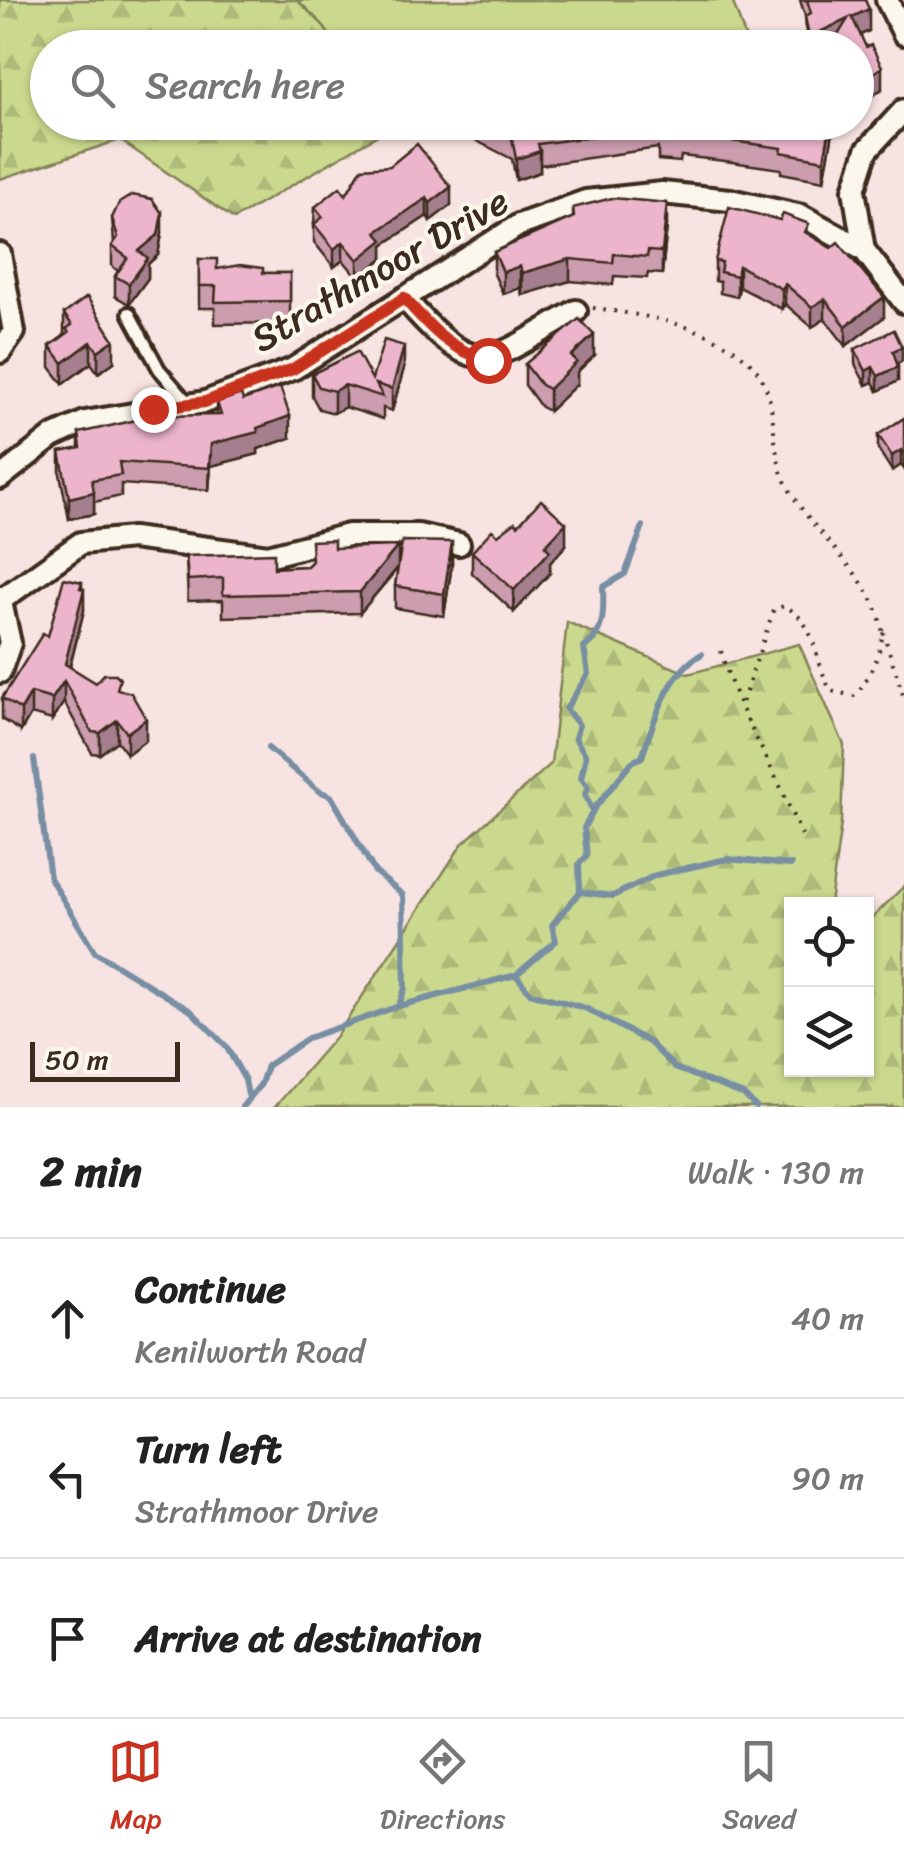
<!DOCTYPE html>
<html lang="en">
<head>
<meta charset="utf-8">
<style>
	:root { --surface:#fff; --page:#f2f2f2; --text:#222; --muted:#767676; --line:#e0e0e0; --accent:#c8321e }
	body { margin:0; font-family:Sriracha,sans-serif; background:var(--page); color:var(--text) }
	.controls { position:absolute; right:30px; bottom:30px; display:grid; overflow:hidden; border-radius:0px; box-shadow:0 2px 8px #0004 }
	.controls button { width:90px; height:90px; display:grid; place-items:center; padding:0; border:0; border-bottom:2px solid var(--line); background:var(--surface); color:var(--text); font:50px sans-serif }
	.scale { position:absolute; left:30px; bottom:25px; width:150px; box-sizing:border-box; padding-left:10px; border:5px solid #3b2a1e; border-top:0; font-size:28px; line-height:35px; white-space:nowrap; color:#3b2a1e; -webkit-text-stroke:8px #fbf7ec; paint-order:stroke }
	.stop { position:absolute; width:30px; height:30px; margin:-22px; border:8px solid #c8321e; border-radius:50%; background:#fff }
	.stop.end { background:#c8321e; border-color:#fff; box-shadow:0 2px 10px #0008 }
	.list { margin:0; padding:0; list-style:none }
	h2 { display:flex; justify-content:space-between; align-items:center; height:130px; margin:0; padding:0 40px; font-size:42px }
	h2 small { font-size:32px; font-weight:400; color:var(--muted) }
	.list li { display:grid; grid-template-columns:65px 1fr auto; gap:30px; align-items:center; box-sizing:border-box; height:160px; padding:0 40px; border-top:2px solid var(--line) }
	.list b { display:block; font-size:38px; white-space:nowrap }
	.list p { margin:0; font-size:32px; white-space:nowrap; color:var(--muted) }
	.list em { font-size:32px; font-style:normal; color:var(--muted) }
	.icon { flex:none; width:55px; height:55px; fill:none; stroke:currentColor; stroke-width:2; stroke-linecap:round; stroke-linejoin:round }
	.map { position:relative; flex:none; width:904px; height:1107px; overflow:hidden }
	.search { position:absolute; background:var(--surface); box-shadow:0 2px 8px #0004; left:30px; right:30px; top:30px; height:110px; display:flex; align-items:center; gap:25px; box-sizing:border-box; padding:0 35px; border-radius:55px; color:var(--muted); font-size:38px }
	.sheet { height:610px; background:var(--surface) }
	nav { display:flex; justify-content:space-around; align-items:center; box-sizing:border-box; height:140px; border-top:2px solid var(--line); background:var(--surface); font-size:28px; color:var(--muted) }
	nav a { display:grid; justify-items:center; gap:5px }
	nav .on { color:var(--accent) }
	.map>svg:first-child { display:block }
</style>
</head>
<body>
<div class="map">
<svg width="904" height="1107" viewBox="0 0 904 1107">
	<defs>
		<pattern id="forest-firs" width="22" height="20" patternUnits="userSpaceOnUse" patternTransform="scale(2.5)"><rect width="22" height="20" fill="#cad98d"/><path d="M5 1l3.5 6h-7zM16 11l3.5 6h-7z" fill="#aeba79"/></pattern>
	</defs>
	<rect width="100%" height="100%" fill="#f7e3e2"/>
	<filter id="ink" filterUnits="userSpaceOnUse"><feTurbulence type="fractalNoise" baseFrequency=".01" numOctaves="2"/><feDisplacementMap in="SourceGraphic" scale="20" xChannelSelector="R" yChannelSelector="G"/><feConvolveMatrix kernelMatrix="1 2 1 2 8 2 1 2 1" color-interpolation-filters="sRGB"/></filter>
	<g filter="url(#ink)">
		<!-- grass -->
		<polygon fill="#cad98d" stroke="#828256" stroke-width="2.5" points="297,0 732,0 749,47 581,43 567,48 337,47 322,24"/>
		<!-- forest -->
		<g fill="url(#forest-firs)" stroke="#828256" stroke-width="2.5">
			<polygon points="0,0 297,0 322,24 337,47 48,48 48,122 384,122 388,129 234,219 120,140 0,179"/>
			<polygon points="567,622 688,674 799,644 844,745 841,823 830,904 792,904 792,1070 866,1070 867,923 904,886 904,1107 275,1107 337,1035 462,844 551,764"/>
		</g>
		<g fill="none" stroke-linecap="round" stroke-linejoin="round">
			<!-- stream -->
			<g stroke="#788ea3" stroke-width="6">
				<polyline points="268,748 319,791 331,796 375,872 403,895 405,988 399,1005"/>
				<polyline points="34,759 50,878 95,952 191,1011 226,1046 245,1080 248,1095"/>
				<path d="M593 810 632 762 642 757C653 722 669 671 702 654"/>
				<polyline points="580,892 613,896 656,875 727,859 791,865"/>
				<polyline points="516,975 530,993 585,1008 649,1042 675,1068 744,1095 756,1107"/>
				<path d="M242 1107 261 1084 267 1066 308 1038 399 1006 516 975 556 941 552 925 580 892 579 864 587 856 584 828 593 811 585 795 588 787 581 778 586 756 575 738 579 725 566 709 588 674 584 648C605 632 604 612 603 587L625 574 643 526"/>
			</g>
			<defs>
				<polyline id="lane" points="129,313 159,369 189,404"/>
				<g id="street">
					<polyline points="887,0 904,34"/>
					<polyline points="904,110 867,150 854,190 864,250 904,302"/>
					<polyline points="0,254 14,332 0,352"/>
					<path d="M404 298C480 385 487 362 576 311"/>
					<polyline points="0,478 52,437 85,422 205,402 293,369 519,225 586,201 662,193 730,200 802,216 864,250"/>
					<polyline points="0,597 10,643 0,672"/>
					<polyline points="1,600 81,543 132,538 268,556 348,535 418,535 459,544"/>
				</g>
			</defs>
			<!-- lane casing -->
			<use href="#lane" stroke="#3b2a1e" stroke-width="18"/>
			<!-- street casing -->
			<use href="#street" stroke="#3b2a1e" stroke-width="28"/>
			<!-- path -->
			<g stroke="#3b2a1e" stroke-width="4" stroke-dasharray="2.5 8" stroke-linecap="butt">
				<path d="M593 308C642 315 705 324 744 357 785 391 765 441 786 483 809 532 874 577 882 628 885 646 867 684 854 696L831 691C814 662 817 621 784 606L774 609 742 703"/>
				<polyline points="883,632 904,698"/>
				<path d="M721 651C732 695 754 732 774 774 785 794 792 817 804 839"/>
			</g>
			<!-- lane -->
			<use href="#lane" stroke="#fbf7ec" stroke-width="10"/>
			<!-- street -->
			<use href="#street" stroke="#fbf7ec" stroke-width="20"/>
		</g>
		<!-- wall -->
		<g fill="#cc9caf" stroke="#3b2a1e" stroke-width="2.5">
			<polygon points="800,0 865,0 869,31 860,35 882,89 858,105 856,110 856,48 807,48 805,16"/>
			<polygon points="467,122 832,122 832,138 824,181 781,173 781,169 725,161 681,156 680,162 658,160 658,148 540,165 540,172 516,180 512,159 467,136"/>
			<polygon points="362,168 451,205 430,221 427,216 383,245 383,258 358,278 343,260 334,267 314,242 314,224 315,207 346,195"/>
			<polygon points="573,208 667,225 662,274 648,273 647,278 614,276 613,285 570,281 522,295 520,288 503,294 494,274 494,252 573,218"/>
			<polygon points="112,218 162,233 158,255 148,264 148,278 129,304 115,296 115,276 118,271 112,266 112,246 114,243"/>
			<polygon points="809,235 884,317 846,346 825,319 812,327 785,304 782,309 739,287 737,297 720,293 720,282 715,281 715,261"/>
			<polygon points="199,259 217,269 263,273 290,273 290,323 215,324 215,308 199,308"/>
			<polygon points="64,314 114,362 98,373 91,363 63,384 50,367 50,346 64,336"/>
			<polygon points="855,349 902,361 897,364 898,381 878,391 873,382 866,385 855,364"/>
			<polygon points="594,356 577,372 577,384 549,411 541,407 525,385 525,364"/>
			<polygon points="404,368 392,411 383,408 383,419 345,407 334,413 319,409 312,396 312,374 372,379"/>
			<polygon points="243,400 290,438 258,449 258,454 211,466 209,490 121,484 121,496 94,502 94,514 69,519 60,474 60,452 79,449 79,433 217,415 217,402"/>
			<polygon points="904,418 904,469 901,465 892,471 878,449 878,435"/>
			<polygon points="518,525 566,545 550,563 550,573 514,612 472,573 472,552"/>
			<polygon points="334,548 398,565 452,564 444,616 395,608 395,586 398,568 360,613 223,617 223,600 188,601 186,556 274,568 307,566"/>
			<polygon points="82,589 84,610 70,667 96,683 120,690 146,740 127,754 117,741 100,754 92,753 64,702 52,720 31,714 21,731 2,719 2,698"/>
		</g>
		<!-- shaded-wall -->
		<g fill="#a67f8f" stroke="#3b2a1e" stroke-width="2.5">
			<polygon points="869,9 869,31 852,39 852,17"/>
			<polygon points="848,19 834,48 809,48 809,37"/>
			<polygon points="882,67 882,89 858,105 856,110 856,88 858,84"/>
			<polygon points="831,122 832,138 824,181 824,160"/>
			<polygon points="540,151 540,172 516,180 516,159"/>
			<polygon points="451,187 451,205 430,221 430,203"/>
			<polygon points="427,198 427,216 383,245 383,258 358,278 358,260 376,232"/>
			<polygon points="667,203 667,225 662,274 662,252"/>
			<polygon points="162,213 162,233 158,255 148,264 148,278 129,304 129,284 139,251"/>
			<polygon points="343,242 343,260 334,267 334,249"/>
			<polygon points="570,259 570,281 522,295 522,273"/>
			<polygon points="520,266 520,288 503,294 503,272"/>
			<polygon points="739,266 739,287 737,297 737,276"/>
			<polygon points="785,284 785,304 782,309 782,289"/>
			<polygon points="884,297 884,317 846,346 846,326"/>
			<polygon points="825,299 825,319 812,327 812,307"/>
			<polygon points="594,335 594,356 577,372 577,384 549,411 549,389 571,356"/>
			<polygon points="114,340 114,362 98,373 98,351"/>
			<polygon points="91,342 91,363 63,384 63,363"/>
			<polygon points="404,346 404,368 392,411 392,389"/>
			<polygon points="902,347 902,361 893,366 893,351"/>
			<polygon points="873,367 873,382 866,385 866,371"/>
			<polygon points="898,367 898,381 878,391 878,376"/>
			<polygon points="345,385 345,407 334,413 334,391"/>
			<polygon points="290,416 290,438 258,449 258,454 211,466 209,490 211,444"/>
			<polygon points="901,450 901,465 892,471 892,456"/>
			<polygon points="94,492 94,514 69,519 69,498"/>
			<polygon points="566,523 566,545 550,563 550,573 514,612 514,590 545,546"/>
			<polygon points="452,542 452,564 444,616 444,594"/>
			<polygon points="398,546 398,567 360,613 360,592"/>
			<polygon points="82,582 82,599 84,589 84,610 65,685 65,664"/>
			<polygon points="64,681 64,702 52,720 52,699"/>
			<polygon points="31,693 31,714 21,731 21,710"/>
			<polygon points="146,719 146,740 127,754 127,733"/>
			<polygon points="117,720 117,741 100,754 100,733"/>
		</g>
		<!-- building -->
		<g fill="#edb5cc" stroke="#3b2a1e" stroke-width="2.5">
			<polygon points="807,0 865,0 869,9 852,17 866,47 871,45 882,67 858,84 856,88 856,48 830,48 848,19 809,37 805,16 811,13"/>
			<polygon points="482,122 831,122 824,160 781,152 782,148 725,140 681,135 680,141 658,139 660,127 538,144 540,151 516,159 512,138"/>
			<polygon points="417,144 451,187 430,203 427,198 376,232 383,240 358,260 343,242 334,249 314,224 323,217 315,207 340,187 346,195 362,168 390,166"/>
			<polygon points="132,195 152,199 162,213 158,235 139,251 148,258 129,284 115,276 128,258 112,246 118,237 112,218 119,203"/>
			<polygon points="612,198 667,203 662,252 648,251 647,257 614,254 613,263 570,259 522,273 520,266 503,272 494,252 574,217 573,208"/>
			<polygon points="729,207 780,220 783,214 809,224 805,232 831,248 838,242 884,297 846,326 825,299 812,307 785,284 782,289 739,266 737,276 720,272 722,262 715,261"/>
			<polygon points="199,259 217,259 217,269 240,265 263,268 263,273 290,273 290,301 215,302 216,286 199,286"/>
			<polygon points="87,297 114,340 98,351 91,342 63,363 50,346 69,332 66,329 72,325 64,314"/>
			<polygon points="579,319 594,335 571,356 577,362 549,389 541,385 525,364"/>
			<polygon points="894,330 902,347 893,351 898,367 878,376 873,367 866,371 855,349"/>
			<polygon points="384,340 404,346 392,389 376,384 383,397 345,385 334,391 319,387 312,374 357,352 372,379"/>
			<polygon points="280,387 290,416 257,428 258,432 211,444 209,468 119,462 121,475 92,480 94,492 69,498 60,452 81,448 79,433 154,416 221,415 217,402 241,394 243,400"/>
			<polygon points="904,418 904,455 901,450 892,456 878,435"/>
			<polygon points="541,500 566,523 545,546 550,551 514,590 472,552 492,530 498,535 515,522 518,525"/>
			<polygon points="334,540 334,548 398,546 360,592 223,595 223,578 188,580 186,556 274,553 274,568 307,566 312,561 311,541"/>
			<polygon points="402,541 452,542 444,594 395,586"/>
			<polygon points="64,578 82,582 80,588 84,589 65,664 96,683 104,674 116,674 120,679 117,689 131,693 146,719 127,733 117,720 100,733 92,732 64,681 52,699 31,693 21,710 2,698 43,633 48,636"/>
		</g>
	</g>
	<g fill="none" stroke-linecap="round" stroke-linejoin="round" filter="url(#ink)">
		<!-- route -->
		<path stroke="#c8321e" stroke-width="12" d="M153 409 205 402 293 369 404 298C430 327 449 350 488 360"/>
	</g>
	<g text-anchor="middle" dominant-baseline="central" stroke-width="8" stroke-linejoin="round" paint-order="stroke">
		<!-- street labels -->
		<g font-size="38" fill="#3b2a1e" stroke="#fbf7ec">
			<text transform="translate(380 270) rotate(-30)">Strathmoor Drive</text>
		</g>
	</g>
</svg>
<div class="controls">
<button><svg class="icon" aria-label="locate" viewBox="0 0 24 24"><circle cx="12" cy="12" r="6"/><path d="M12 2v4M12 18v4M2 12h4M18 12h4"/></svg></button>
<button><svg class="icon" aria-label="layers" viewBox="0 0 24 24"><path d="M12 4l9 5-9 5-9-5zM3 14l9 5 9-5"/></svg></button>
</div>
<div class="scale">50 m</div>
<div class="stop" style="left:488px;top:360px"></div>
<div class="stop end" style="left:153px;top:409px"></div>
<div class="search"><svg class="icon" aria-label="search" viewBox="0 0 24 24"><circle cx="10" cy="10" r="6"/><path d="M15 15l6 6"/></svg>Search here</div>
</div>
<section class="sheet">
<h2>2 min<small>Walk · 130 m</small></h2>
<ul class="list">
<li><svg class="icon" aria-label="ahead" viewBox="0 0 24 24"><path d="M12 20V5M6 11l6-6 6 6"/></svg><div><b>Continue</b><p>Kenilworth Road</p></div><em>40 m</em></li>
<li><svg class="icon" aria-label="left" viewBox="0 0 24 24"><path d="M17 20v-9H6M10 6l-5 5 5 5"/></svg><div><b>Turn left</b><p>Strathmoor Drive</p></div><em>90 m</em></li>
<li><svg class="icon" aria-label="arrive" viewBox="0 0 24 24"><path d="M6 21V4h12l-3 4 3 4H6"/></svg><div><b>Arrive at destination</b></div></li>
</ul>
</section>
<nav>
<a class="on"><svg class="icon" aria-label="map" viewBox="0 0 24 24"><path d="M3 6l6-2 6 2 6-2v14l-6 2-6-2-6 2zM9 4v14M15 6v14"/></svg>Map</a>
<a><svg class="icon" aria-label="directions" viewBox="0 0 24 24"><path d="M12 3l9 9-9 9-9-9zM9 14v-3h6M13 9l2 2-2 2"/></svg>Directions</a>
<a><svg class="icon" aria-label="saved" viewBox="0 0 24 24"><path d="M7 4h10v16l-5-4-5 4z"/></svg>Saved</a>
</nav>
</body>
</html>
